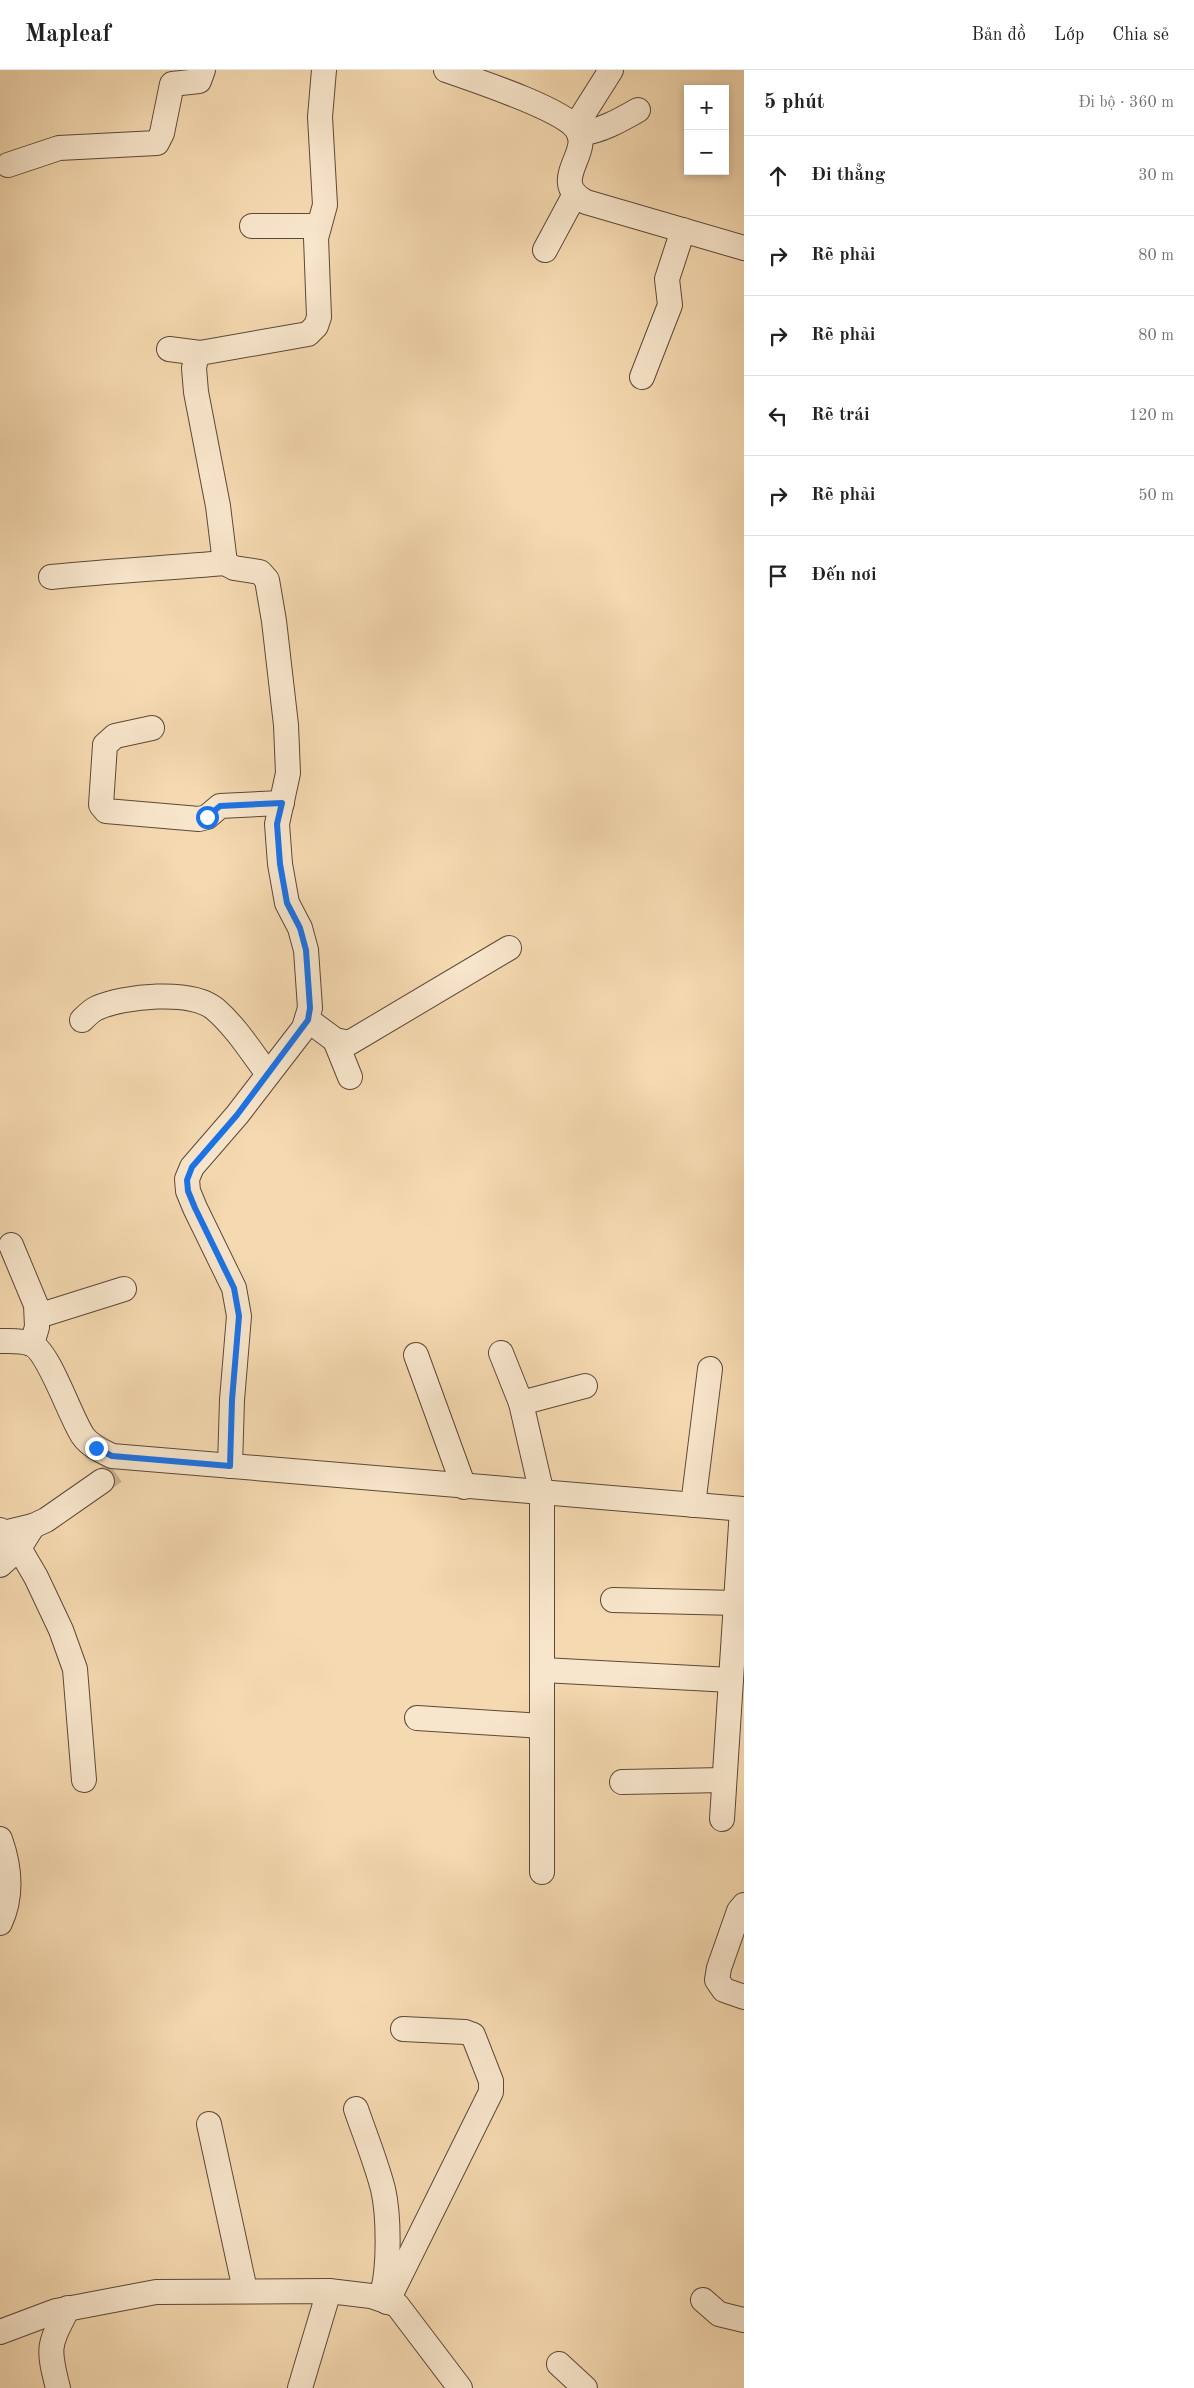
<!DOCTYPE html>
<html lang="vi">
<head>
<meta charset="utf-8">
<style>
	:root { --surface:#fff; --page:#f2f2f2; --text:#222; --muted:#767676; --line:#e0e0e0 }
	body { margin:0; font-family:"Old Standard TT",serif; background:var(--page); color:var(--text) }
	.controls { position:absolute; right:15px; top:15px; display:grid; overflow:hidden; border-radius:0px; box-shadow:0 2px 8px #0003 }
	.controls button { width:45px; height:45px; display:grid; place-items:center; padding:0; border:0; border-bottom:1px solid var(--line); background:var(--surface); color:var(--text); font:25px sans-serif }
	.stop { position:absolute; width:15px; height:15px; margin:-11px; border:4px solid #1a73e8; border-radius:50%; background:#fff }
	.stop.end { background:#1a73e8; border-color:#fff; box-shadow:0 1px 5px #0008 }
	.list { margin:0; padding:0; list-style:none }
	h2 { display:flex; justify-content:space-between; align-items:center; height:65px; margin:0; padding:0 20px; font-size:21px }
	h2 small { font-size:16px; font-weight:400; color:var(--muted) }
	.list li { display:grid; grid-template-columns:32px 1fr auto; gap:15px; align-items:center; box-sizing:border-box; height:80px; padding:0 20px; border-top:1px solid var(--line) }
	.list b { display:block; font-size:19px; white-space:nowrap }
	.list em { font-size:16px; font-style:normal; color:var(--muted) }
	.icon { flex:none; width:28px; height:28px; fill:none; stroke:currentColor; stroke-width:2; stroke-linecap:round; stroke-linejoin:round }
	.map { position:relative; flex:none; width:744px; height:2318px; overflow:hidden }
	header { display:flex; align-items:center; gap:30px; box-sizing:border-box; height:70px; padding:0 25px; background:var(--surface); border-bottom:1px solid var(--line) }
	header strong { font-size:24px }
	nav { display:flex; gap:28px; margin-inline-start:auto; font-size:18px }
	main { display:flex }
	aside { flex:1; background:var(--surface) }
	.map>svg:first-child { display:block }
</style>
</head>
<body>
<header>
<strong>Mapleaf</strong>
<nav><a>Bản đồ</a><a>Lớp</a><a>Chia sẻ</a></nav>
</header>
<main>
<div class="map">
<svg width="744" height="2318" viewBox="0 0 744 2318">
	<rect width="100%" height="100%" fill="#f5d9b0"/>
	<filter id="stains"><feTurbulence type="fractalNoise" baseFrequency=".004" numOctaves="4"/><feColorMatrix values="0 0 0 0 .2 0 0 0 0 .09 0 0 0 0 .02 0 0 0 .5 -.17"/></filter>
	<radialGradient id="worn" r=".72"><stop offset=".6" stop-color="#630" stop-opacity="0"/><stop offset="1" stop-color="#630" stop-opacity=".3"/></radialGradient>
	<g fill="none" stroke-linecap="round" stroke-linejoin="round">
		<!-- minor-tunnel -->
		<polyline stroke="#ccb290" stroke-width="24" stroke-dasharray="24 12" stroke-linecap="butt" points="102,1411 115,1402"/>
		<defs>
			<g id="minor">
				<path d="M446 0C474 10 558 37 576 58 595 82 546 111 586 132L744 178"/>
				<polyline points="575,57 611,0"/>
				<path d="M579 64C601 61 619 51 638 40"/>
				<polyline points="8,95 59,78 157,73 162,63 172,14 199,11 203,0"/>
				<polyline points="252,156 319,156"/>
				<polyline points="545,180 574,126"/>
				<polyline points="169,279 200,283"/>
				<polyline points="642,307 670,235 667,209 683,160"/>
				<path d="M51 507C109 501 167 498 225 493"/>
				<polyline points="152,658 115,666 105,675 101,735 106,741 199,749 207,747 220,736 282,733"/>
				<path d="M82 950C86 946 92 940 97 938 124 926 191 919 215 939 236 957 252 983 268 1004"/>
				<polyline points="308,950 335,970 349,973 509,878"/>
				<polyline points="335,970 350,1007"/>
				<polyline points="11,1175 36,1235 37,1257 32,1274"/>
				<polyline points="38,1246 124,1219"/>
				<path d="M0 1271C9 1271 22 1270 31 1274 49 1281 70 1347 83 1366 90 1376 102 1381 112 1386L744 1439"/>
				<polyline points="501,1283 521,1333 542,1424 542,1802"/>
				<polyline points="416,1285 464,1417"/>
				<polyline points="521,1333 585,1316"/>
				<polyline points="230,1396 232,1330 239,1246 234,1218 195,1138 188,1121 187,1109 192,1097 237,1045 304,958 310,938 306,880 300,858 287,833 280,794 277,754 288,703 286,655 274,551 267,510 260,502 234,498 225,493 218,436 196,322 194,298 196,288 200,283 308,264 316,256 319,247 316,168 325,135 320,47 324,0"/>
				<polyline points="693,1435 710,1299"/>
				<polyline points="33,1456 46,1450 102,1411"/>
				<polyline points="0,1460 19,1478 36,1507 61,1560 75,1599 84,1710"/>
				<polyline points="0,1467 4,1463 33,1456 19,1478 0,1495"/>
				<polyline points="613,1530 736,1533"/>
				<polyline points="543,1600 731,1610"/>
				<polyline points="417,1648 542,1656"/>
				<polyline points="622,1712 724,1710"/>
				<polyline points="722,1749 742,1439"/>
				<path d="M0 1769C10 1797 13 1825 0 1853"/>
				<polyline points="744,1835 739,1841 719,1898 717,1910 724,1920 744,1927"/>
				<path d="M356 2039C365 2065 376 2092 383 2119 389 2145 390 2202 381 2227"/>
				<polyline points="209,2054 245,2220"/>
				<polyline points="703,2230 719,2244 744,2250"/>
				<polyline points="387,2232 491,2022 491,2011 473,1965 465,1962 403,1959"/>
				<polyline points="0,2262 56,2241 156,2222 329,2221 371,2226 397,2235 460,2318"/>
				<polyline points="559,2294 585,2318"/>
				<path d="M58 2318C47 2276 49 2275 68 2238"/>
				<polyline points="300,2318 329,2221"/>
			</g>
		</defs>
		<!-- minor casing -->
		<use href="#minor" stroke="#5c4838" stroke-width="26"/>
		<!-- minor -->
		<use href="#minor" stroke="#f8e6cc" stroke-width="24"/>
	</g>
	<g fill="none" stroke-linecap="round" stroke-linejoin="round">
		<!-- route -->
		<polyline stroke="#1a73e8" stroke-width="6" points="96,1378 112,1386 230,1396 232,1330 239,1246 234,1218 195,1138 188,1121 187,1110 192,1097 237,1045 308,950 310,938 306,880 300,858 287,833 280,794 277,754 282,733 220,736 207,747"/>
	</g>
	<rect width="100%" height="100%" filter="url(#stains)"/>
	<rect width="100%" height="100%" fill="url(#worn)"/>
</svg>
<div class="controls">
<button>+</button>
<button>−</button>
</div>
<div class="stop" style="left:207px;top:747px"></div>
<div class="stop end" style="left:96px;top:1378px"></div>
</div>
<aside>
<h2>5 phút<small>Đi bộ · 360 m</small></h2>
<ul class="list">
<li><svg class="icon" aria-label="ahead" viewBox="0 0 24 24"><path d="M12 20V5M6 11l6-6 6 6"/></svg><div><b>Đi thẳng</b></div><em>30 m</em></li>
<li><svg class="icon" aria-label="right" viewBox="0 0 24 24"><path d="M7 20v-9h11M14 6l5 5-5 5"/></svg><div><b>Rẽ phải</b></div><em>80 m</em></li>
<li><svg class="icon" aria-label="right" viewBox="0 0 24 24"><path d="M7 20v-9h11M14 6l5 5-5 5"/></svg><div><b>Rẽ phải</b></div><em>80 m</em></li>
<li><svg class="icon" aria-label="left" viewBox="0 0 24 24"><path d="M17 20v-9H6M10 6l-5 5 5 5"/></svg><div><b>Rẽ trái</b></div><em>120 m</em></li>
<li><svg class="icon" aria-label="right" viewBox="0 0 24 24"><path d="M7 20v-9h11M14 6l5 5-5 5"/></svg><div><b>Rẽ phải</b></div><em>50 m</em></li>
<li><svg class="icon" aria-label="arrive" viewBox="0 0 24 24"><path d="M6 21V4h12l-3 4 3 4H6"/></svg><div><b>Đến nơi</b></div></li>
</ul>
</aside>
</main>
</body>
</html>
